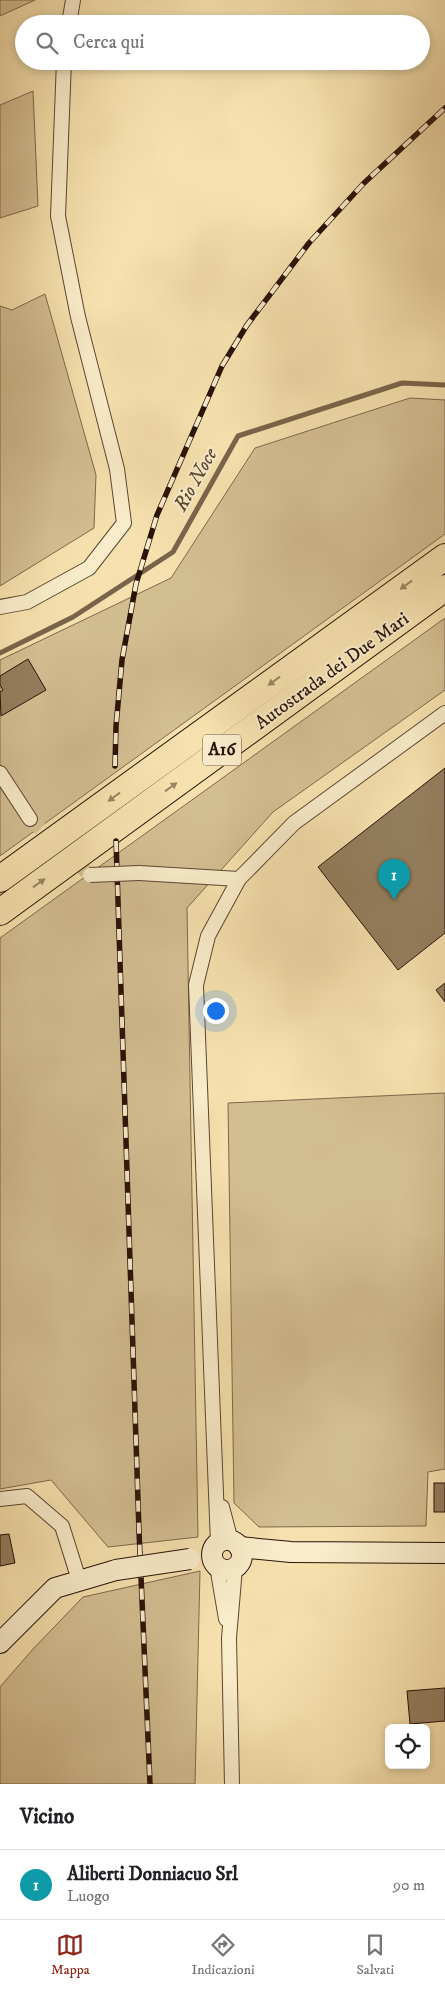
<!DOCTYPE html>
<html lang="it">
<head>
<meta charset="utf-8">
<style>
	:root { --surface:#fff; --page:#f6f6f6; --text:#202124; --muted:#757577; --line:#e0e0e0; --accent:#8f2418 }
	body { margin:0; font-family:"IM FELL DW Pica",serif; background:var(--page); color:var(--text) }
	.controls { position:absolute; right:15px; bottom:15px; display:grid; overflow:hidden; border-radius:8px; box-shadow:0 2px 8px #0003 }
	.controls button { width:45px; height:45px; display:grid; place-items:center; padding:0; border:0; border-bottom:1px solid var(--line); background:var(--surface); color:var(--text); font:25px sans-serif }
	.you { position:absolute; left:215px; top:1010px; width:18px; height:18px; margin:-12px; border:4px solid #fff; border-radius:50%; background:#1a73e8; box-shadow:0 0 0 8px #1a73e833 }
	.badge { display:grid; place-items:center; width:32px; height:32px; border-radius:50%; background:var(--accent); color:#fff; font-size:16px; font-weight:700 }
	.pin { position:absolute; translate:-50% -41px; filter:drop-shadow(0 1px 2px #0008) }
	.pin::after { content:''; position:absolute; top:26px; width:18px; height:15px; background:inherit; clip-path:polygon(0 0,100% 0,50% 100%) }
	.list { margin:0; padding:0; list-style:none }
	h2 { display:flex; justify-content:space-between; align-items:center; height:65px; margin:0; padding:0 20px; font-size:21px }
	h2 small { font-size:16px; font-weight:400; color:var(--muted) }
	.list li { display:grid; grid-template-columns:32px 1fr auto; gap:15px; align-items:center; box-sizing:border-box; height:70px; padding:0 20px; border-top:1px solid var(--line) }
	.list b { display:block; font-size:19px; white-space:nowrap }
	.list p { margin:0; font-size:16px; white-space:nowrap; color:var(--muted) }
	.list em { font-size:16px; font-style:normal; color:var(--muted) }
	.icon { flex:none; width:28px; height:28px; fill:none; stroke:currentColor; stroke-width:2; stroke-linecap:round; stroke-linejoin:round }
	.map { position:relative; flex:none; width:445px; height:1784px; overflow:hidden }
	.search { position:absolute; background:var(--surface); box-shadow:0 2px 8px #0003; left:15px; right:15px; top:15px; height:55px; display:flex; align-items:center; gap:12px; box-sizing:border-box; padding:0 18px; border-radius:28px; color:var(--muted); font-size:19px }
	.sheet { height:135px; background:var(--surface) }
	nav { display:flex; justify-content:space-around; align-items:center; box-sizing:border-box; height:70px; border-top:1px solid var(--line); background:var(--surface); font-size:14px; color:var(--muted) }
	nav a { display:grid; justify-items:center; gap:2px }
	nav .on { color:var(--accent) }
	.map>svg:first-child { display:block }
</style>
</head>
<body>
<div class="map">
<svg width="445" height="1784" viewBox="0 0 445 1784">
	<rect width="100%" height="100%" fill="#f6e1ae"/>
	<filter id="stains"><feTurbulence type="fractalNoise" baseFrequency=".004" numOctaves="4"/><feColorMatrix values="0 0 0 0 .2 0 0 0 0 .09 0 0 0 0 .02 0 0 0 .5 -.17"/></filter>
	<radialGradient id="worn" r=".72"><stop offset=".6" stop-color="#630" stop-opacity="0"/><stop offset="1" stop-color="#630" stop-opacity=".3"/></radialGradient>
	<!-- green -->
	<g fill="#d3be92" stroke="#7e684c">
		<polygon points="0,0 35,0 0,16"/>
		<polygon points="33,91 38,206 0,218 0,105"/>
		<polygon points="45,294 96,475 94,528 0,586 0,306 12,310"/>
		<polygon points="410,398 445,400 445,534 0,856 0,660 171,578 255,448"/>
		<polygon points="445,618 445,690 273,812 187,908 198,1537 108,1547 51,1480 0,1489 0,938"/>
		<polygon points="445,1093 445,1469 428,1472 426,1526 259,1527 234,1503 228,1103"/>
		<polygon points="200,1571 195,1784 0,1784 0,1687 33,1649 83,1597"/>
	</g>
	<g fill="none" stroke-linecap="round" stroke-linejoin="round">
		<!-- stream -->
		<polyline stroke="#7a6449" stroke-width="5" points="0,653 73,617 173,552 238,436 402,383 445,385"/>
	</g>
	<!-- building -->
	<g fill="#947e5e" stroke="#291207">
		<polygon points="28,659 46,690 1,716 0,692 3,690 0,685 0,676"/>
		<polygon points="445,768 445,933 398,970 318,867"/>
		<polygon points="445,983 445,1002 436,990"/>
		<rect x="434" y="1483" width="11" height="29"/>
		<polygon points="9,1534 15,1563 0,1566 0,1535"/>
		<polygon points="445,1688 445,1721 410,1724 407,1691"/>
	</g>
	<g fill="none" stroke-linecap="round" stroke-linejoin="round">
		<!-- minor-tunnel -->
		<polyline stroke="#d7c295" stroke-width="14" stroke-dasharray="14 7" stroke-linecap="butt" points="30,819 90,875"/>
		<defs>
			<g id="minor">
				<polyline points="69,24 73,0"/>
				<polyline points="0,607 27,602 89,568 124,523 117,469 78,317 58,216 64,61"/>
				<polyline points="0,773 30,819"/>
				<polyline points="139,873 239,879"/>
				<polyline points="0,1499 27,1496 62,1526 79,1580"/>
				<polyline points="222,1507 231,1541"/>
				<polyline points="218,1544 196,985 208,936 239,879 294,823 445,713"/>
				<polyline points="217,1566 226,1619"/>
				<polyline points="232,1784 229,1638 235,1568"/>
			</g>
			<g id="secondary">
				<circle cx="227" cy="1555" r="15"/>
				<polyline points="239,1547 291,1552 445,1553"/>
				<polyline points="0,1643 55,1588 116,1570"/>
			</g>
			<g id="motorway">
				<polyline points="0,879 445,557"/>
				<polyline points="0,912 445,588"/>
			</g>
		</defs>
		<!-- minor casing -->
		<use href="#minor" stroke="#5c4631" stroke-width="16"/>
		<!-- secondary casing -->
		<use href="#secondary" stroke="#291207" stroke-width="22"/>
		<!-- motorway casing -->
		<use href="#motorway" stroke="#291207" stroke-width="28"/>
		<!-- minor -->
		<use href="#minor" stroke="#f9ecca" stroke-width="14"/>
		<!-- secondary -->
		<use href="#secondary" stroke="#f9ecca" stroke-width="20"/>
		<!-- motorway -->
		<use href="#motorway" stroke="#f6e1ae" stroke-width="26"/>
		<defs>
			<g id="rail">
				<polyline points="115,766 116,726 122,660 136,584 157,515 222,366 247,325 309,243 364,183 445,108"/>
				<polyline points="116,841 139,1531 150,1784"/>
			</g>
		</defs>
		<!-- rail casing -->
		<use href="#rail" stroke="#291207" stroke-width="5.5"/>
		<!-- rail -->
		<use href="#rail" stroke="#f9ecca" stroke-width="4" stroke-dasharray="11" stroke-linecap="butt"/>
		<defs>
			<polyline id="minor-bridge" points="90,875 139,873"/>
			<polyline id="secondary-bridge" points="116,1570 190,1559"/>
		</defs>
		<!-- minor-bridge casing -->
		<use href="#minor-bridge" stroke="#5c4631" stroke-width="16" stroke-linecap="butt"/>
		<!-- secondary-bridge casing -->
		<use href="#secondary-bridge" stroke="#291207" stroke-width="22" stroke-linecap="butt"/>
		<!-- minor-bridge -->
		<use href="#minor-bridge" stroke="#f9ecca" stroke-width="14"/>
		<!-- secondary-bridge -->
		<use href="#secondary-bridge" stroke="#f9ecca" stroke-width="20"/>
	</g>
	<!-- one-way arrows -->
	<defs><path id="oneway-solid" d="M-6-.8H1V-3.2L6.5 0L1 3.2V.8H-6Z" transform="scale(1.25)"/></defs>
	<g fill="#9a8463">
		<use href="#oneway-solid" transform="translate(406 585) rotate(144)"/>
		<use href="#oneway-solid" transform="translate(274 681) rotate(144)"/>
		<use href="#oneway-solid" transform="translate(171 787) rotate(-36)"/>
		<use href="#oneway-solid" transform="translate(114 797) rotate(144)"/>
		<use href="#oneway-solid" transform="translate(39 883) rotate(-36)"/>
	</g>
	<g text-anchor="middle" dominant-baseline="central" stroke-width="4" stroke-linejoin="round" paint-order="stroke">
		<!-- shield labels -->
		<rect fill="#f9ecca" stroke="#675342" stroke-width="1" x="203" y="734.5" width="38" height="31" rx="4"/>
		<g font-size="18" font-weight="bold" fill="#291207">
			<text x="222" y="750">A16</text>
		</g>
		<!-- street labels -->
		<g font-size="19" fill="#291207" stroke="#f9ecca">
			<text transform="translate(332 671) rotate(-36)">Autostrada dei Due Mari</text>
		</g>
		<!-- water labels -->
		<g font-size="20" font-style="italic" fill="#5f4933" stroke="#f9ecca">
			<text transform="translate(196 480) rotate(-61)">Rio Noce</text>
		</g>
	</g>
	<rect width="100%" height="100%" filter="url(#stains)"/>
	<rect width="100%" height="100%" fill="url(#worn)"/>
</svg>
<div class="controls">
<button><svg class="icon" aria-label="locate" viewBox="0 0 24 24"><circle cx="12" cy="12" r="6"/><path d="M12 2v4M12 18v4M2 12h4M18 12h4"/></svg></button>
</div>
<div class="you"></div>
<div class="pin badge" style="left:394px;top:900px;background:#0f9aa8">1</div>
<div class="search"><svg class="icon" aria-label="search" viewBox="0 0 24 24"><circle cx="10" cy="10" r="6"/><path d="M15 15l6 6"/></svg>Cerca qui</div>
</div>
<section class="sheet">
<h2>Vicino<small></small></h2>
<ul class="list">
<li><span class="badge" style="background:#0f9aa8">1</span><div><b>Aliberti Donniacuo Srl</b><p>Luogo</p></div><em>90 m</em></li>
</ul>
</section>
<nav>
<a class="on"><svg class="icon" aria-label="map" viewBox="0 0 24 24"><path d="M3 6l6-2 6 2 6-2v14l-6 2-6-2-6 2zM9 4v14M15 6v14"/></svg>Mappa</a>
<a><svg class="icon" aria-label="directions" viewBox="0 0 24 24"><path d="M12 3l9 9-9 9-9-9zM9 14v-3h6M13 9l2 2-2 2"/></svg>Indicazioni</a>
<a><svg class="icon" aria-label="saved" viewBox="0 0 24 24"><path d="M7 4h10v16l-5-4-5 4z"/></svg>Salvati</a>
</nav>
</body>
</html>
